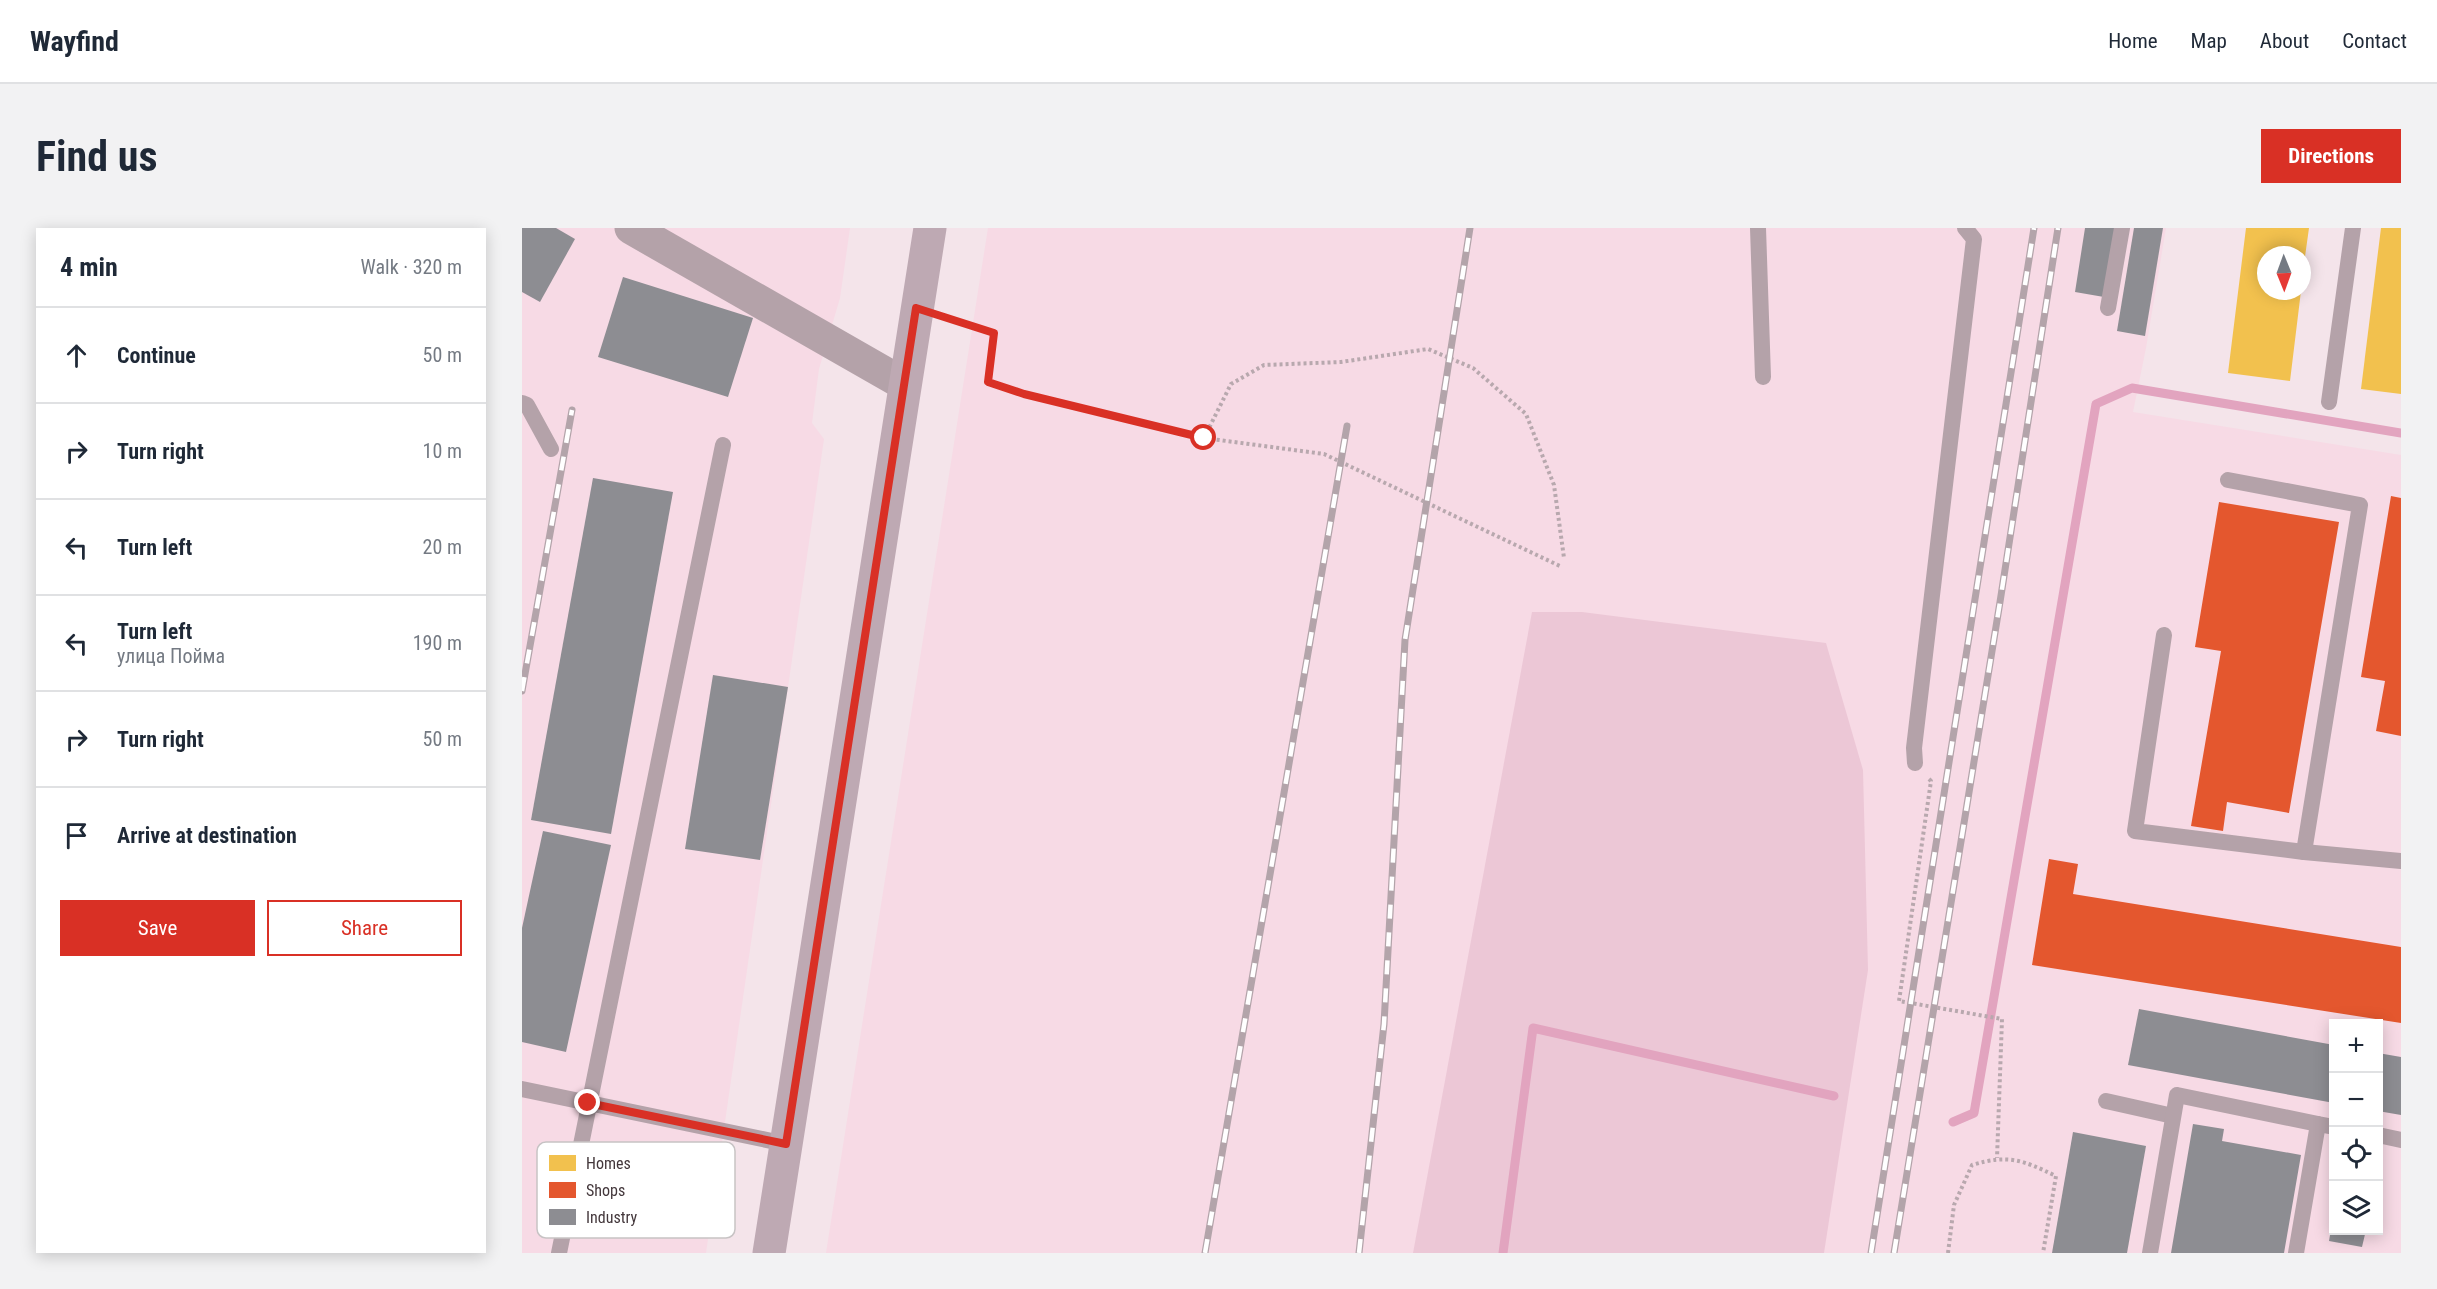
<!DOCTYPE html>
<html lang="en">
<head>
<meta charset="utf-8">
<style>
	:root { --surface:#fff; --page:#f2f2f3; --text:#1f2937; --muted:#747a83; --line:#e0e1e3; --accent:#d93025 }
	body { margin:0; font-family:"Roboto Condensed",sans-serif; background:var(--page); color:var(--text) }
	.controls { position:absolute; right:18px; bottom:18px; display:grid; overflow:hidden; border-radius:0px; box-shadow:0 3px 15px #0003 }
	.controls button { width:54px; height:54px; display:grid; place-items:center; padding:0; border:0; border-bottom:2px solid var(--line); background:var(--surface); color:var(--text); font:30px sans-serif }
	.compass { position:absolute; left:1735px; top:18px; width:54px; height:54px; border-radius:50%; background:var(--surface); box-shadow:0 3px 15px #0003; rotate:179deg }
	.stop { position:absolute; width:18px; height:18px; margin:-14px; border:4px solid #d93025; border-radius:50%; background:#fff }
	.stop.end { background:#d93025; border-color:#fff; box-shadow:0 2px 6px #0008 }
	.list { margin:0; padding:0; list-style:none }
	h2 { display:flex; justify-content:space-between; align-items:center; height:78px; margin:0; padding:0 24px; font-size:26px }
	h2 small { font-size:20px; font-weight:400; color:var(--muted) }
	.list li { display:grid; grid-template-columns:39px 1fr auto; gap:18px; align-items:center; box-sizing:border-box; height:96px; padding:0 24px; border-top:2px solid var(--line) }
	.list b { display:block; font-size:22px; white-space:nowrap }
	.list p { margin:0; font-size:20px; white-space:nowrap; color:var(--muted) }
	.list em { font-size:20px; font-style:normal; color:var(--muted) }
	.actions { display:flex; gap:12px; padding:18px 24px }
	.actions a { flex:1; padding:14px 0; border:2px solid var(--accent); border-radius:0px; text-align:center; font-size:21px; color:var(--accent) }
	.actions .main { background:var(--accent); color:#fff }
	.icon { flex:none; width:33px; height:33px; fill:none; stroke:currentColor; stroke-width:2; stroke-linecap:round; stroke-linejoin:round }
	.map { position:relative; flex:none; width:1879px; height:1025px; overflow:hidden; border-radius:0px }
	header { display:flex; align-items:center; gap:36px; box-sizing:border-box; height:84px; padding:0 30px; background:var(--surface); border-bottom:2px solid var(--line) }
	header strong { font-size:28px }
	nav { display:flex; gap:33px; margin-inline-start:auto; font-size:21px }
	.intro { display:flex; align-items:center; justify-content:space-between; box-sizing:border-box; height:144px; padding:0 36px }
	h1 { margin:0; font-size:42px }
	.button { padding:15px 27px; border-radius:0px; background:var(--accent); color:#fff; font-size:21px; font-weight:700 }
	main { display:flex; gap:36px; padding:0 36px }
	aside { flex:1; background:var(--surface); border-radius:0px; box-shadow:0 3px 15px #0003 }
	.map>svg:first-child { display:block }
</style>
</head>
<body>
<header>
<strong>Wayfind</strong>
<nav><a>Home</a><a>Map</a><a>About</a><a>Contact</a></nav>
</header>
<div class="intro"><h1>Find us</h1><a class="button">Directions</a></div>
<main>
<aside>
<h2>4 min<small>Walk · 320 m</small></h2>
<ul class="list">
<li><svg class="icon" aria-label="ahead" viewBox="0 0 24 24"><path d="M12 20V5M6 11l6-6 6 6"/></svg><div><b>Continue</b></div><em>50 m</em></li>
<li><svg class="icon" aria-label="right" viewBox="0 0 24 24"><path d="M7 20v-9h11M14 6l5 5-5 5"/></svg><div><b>Turn right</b></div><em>10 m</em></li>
<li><svg class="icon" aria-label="left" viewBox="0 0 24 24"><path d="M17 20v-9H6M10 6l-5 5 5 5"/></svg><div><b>Turn left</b></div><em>20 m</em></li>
<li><svg class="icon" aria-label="left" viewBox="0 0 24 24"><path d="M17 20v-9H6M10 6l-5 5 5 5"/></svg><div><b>Turn left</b><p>улица Пойма</p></div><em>190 m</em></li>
<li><svg class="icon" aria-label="right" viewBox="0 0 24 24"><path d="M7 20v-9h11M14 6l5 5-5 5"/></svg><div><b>Turn right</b></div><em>50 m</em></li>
<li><svg class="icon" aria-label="arrive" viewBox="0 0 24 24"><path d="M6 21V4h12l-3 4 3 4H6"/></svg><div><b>Arrive at destination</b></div></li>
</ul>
<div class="actions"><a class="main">Save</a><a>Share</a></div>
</aside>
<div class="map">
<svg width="1879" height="1025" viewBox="0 0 1879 1025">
	<rect width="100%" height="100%" fill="#f4e4ea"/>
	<!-- built -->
	<g fill="#f7dae5" fill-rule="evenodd">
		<polygon points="0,0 328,0 318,70 297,141 290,195 302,211 184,1025 0,1025"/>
		<path d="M466 0H1644L1624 120 1611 184 1879 227V1025H304ZM1812 796H1856V1002H1812Z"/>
	</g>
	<!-- green -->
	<polygon fill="#ecc7d6" points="1010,384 1060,384 1304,415 1341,542 1346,742 1302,1025 891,1025"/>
	<!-- homes -->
	<g fill="#f2c14e">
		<polygon points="1724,0 1787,0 1781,43 1780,27 1744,27 1744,63 1779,63 1768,153 1706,145"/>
		<polygon points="1859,0 1879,0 1879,166 1839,161"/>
	</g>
	<!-- shops -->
	<g fill="#e4572e">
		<polygon points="1869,268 1879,270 1879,508 1854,503 1863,453 1839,449"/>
		<polygon points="1697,274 1817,294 1767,585 1705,574 1701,603 1669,598 1699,423 1673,419"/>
		<polygon points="1527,631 1556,636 1551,666 1879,719 1879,795 1510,737"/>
	</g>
	<!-- industry -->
	<g fill="#8d8d92">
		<polygon points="0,0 34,0 53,11 18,74 0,64"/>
		<polygon points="1563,0 1593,0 1582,69 1553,64"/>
		<polygon points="1612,0 1641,0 1623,108 1595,103"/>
		<polygon points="101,49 231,90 206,169 76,129"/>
		<polygon points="71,250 151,264 89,606 9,592"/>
		<polygon points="191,447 266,459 238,632 163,621"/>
		<polygon points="21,603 89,617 44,824 0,814 0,700"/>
		<polygon points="1617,781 1812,817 1812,875 1606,837"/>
		<polygon points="1856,825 1879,829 1879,887 1856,883"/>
		<polygon points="1671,896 1702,901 1700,913 1779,927 1762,1025 1649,1025"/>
		<polygon points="1551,904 1624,918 1605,1025 1530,1025"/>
		<polygon points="1810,995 1812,1002 1844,1002 1840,1019 1807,1013"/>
	</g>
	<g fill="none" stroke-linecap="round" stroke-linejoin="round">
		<!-- stream -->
		<g stroke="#e2a4bf" stroke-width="9">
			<polyline points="1431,894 1452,885 1574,176 1610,160 1879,205"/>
			<polyline points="981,1025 1011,800 1312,868"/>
		</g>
		<!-- path -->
		<g stroke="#b8a8ae" stroke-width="4" stroke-dasharray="3 3" stroke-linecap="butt">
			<polyline points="424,89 472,105 466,154 502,166 682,210 802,226 1040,339"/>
			<polyline points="682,210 709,156 742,137 819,134 906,121 951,140 1004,186 1032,257 1042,330"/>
			<polyline points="1407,551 1409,553 1377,773 1480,791 1475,930"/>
			<path d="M1426 1025 1432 977 1450 937C1487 926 1500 932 1534 948L1521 1025"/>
		</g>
		<!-- lane -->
		<g stroke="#b4a2a9" stroke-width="16">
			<polyline points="1236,0 1241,149"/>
			<polyline points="1586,80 1600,0"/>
			<polyline points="1807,174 1831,0"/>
			<polyline points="0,175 5,177 29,221"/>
			<polyline points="1706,252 1838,277 1782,624"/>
			<polyline points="1642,407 1613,603 1782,624 1879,633"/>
			<polyline points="1393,535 1392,520 1452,11 1443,0"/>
			<polyline points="0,861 264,916"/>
			<polyline points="1584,873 1651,888"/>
			<polyline points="1796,896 1812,899"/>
			<polyline points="1856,907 1879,912"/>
			<polyline points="37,1025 201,217"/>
			<polyline points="1628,1025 1655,867 1796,896 1774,1025"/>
		</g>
		<!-- street -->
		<polyline stroke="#b4a2a9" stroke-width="33" points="109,0 382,156"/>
		<!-- secondary -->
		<polyline stroke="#bea9b3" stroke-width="33" points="247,1025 408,0"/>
		<defs>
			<g id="rail">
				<polyline points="0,463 50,182"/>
				<polyline points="683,1025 825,198"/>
				<polyline points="837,1025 862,796 883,412 948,0"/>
				<polyline points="1349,1025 1512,0"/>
				<polyline points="1372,1025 1478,374 1536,0"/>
			</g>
		</defs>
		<!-- rail casing -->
		<use href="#rail" stroke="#b3a4aa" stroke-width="7"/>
		<!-- rail -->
		<use href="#rail" stroke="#fff" stroke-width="4.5" stroke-dasharray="14" stroke-linecap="butt"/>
	</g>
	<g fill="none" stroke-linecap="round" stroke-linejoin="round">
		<!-- route -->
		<polyline stroke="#d93025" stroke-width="8" points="66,875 264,916 394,80 472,105 466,154 502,166 682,210"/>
	</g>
	<!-- legend -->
	<rect x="15" y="914" width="198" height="96" rx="9" fill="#fff" stroke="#c7c3c4" stroke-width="1.5"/>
	<rect x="27" y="927" width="27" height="16" fill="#f2c14e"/>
	<rect x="27" y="954" width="27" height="16" fill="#e4572e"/>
	<rect x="27" y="981" width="27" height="16" fill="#8d8d92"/>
	<g font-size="16" fill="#43373b">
		<text x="64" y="941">Homes</text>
		<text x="64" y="968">Shops</text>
		<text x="64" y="995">Industry</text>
	</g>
</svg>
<div class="controls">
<button>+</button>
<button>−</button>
<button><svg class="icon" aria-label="locate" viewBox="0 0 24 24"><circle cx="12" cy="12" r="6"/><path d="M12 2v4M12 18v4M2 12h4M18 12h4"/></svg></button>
<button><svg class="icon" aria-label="layers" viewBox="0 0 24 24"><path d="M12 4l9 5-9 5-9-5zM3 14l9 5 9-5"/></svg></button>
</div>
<svg class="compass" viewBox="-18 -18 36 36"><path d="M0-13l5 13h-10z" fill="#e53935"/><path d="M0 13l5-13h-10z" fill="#747a83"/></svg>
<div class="stop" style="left:682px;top:210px"></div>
<div class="stop end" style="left:66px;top:875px"></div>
</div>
</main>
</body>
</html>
